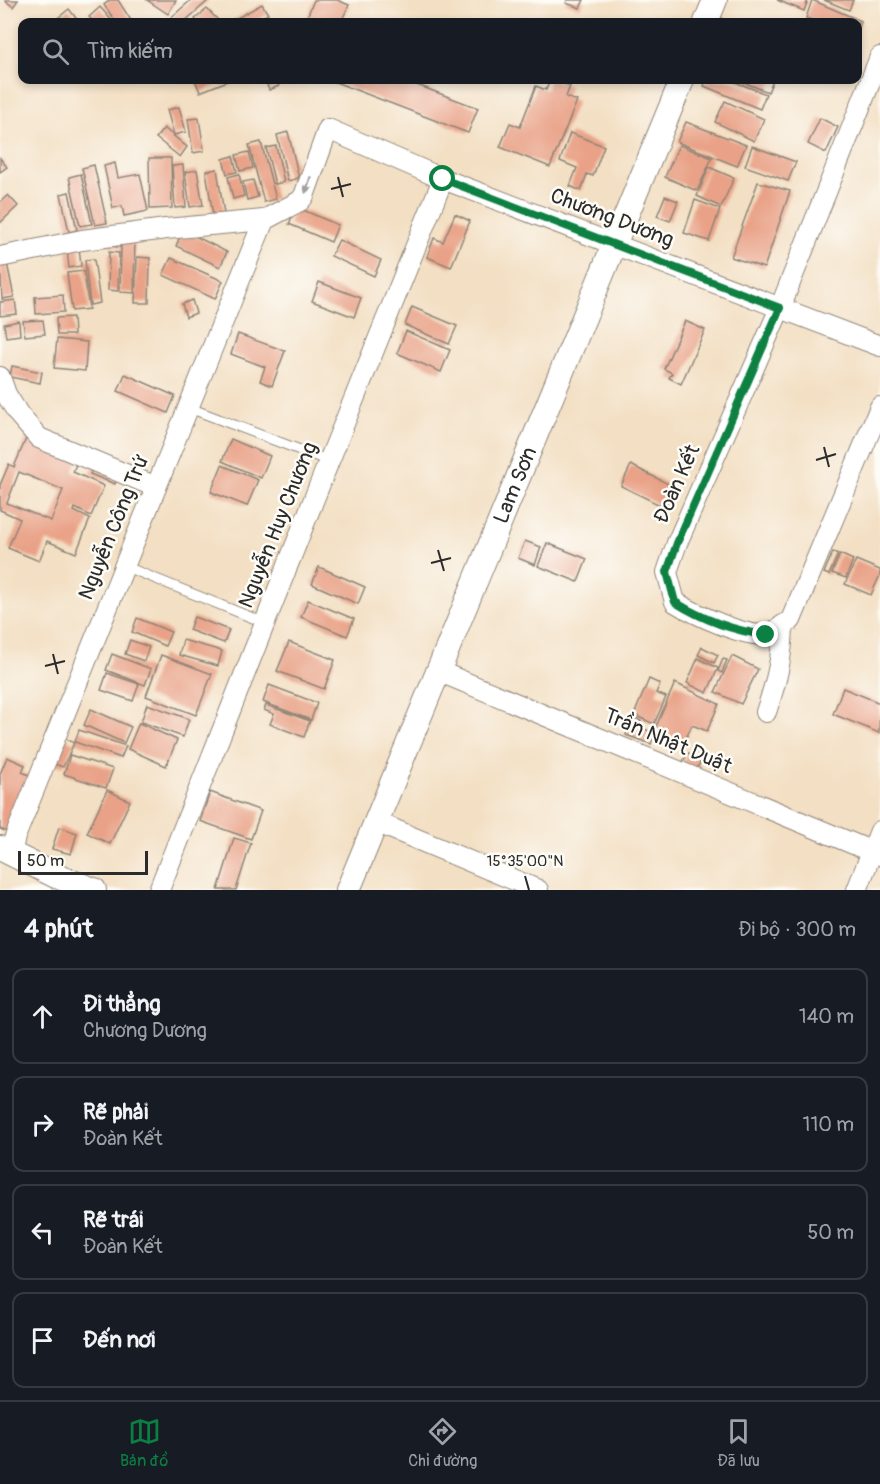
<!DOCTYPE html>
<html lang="vi">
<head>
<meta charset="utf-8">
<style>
	:root { --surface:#171b24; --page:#20242c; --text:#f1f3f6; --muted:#9ea1a6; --line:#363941; --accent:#0b8043 }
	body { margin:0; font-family:Pangolin,sans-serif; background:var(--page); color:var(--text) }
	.scale { position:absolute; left:18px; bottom:15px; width:130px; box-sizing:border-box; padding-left:6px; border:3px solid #2b2b2b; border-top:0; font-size:16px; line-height:21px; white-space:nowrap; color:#2b2b2b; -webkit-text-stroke:4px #fdfcf7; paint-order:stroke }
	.stop { position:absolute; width:18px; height:18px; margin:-14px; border:4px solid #0b8043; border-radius:50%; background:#fff }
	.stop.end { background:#0b8043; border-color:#fff; box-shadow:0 2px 6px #0008 }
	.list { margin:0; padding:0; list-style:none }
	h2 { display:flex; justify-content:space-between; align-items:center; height:78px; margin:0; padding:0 24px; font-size:26px }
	h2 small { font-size:20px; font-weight:400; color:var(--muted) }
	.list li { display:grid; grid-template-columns:39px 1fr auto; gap:18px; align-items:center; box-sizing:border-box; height:96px; margin:0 12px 12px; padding:0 12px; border:2px solid var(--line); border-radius:12px }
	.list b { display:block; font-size:22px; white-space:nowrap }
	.list p { margin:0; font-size:20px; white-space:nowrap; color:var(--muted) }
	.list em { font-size:20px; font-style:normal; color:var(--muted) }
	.icon { flex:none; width:33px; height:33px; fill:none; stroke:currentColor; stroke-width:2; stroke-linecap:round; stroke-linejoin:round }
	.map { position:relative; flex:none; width:880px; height:890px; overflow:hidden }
	.search { position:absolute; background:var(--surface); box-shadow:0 3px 9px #0003; left:18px; right:18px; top:18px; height:66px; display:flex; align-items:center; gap:15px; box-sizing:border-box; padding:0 21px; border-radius:12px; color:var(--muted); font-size:22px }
	.sheet { height:510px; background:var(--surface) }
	nav { display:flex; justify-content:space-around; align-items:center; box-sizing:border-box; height:84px; border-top:2px solid var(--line); background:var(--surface); font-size:16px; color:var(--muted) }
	nav a { display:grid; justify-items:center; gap:3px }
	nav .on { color:var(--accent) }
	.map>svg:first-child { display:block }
</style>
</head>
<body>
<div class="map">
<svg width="880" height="890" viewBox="0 0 880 890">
	<rect width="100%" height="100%" fill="#fdfcf7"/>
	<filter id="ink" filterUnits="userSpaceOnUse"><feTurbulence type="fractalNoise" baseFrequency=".0167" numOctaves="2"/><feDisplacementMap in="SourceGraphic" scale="12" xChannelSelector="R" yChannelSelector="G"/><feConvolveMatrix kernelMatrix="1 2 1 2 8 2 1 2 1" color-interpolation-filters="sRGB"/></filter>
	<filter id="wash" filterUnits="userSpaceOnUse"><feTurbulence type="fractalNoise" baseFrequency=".008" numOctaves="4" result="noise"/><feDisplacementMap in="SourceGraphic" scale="24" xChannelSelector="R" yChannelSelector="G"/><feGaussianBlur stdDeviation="1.35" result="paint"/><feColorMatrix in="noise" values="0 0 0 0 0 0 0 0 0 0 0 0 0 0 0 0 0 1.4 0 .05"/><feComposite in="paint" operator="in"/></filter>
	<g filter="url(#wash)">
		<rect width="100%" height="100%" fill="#f3dfc3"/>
		<g id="blocks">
			<!-- building -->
			<g fill="#e9a287" fill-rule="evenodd">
				<polygon points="5,0 18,0 13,7"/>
				<polygon points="110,0 118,0 132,22 116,22 104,5"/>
				<polygon points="147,0 176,0 168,14"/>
				<polygon points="191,0 209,0 184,22 166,22"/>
				<polygon points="314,0 337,0 349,5 341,22 305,22"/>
				<polygon points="567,0 584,0 580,8 566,3"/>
				<polygon points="777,0 808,0 804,11"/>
				<polygon points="812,0 861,21 858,31 858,22 817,22 806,18"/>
				<polygon points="824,0 853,0 849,10"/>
				<polygon points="262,4 268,14 253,22 230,22"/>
				<polygon points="100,7 113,22 94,22 89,17"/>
				<polygon points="69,9 79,22 55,22 54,21"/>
				<polygon points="207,9 220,22 198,22 195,19"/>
				<polygon points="195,80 230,80 200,92"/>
				<polygon points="265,80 276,80 279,86 269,90"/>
				<polygon points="330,80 404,80 478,108 468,133"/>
				<polygon points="550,80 555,80 570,86 566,97 577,101 550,167 500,147 510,123 520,127 536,86 546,90"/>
				<polygon points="706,80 730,80 766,94 760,109 704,86"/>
				<polygon points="738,80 773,80 768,92"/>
				<polygon points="725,101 764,119 754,141 715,122"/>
				<polygon points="179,107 186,132 174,135 167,110"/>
				<polygon points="199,118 204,151 193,153 188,119"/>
				<polygon points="820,118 838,127 826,153 808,144"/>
				<polygon points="686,122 746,145 737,166 677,142"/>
				<polygon points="164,128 187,147 180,157 156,138"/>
				<polygon points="288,132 299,178 288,181 277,135"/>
				<polygon points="570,133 604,146 593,176 587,174 581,191 570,186 577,168 560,161"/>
				<polygon points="261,142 276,199 264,202 249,145"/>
				<polygon points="679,145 712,158 697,191 665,177"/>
				<polygon points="276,146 284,182 275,184 266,148"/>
				<polygon points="752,146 796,162 788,181 745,166"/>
				<polygon points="249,152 253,168 240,171 236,155"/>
				<polygon points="233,156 237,172 227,174 223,159"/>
				<polygon points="0,158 7,167 0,172"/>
				<polygon points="149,158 171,158 172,208 150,209"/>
				<polygon points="115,163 118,178 140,174 148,211 124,216 122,206 113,208 104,166"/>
				<polygon points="94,165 107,223 95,225 82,168"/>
				<polygon points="183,165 186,207 175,208 172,166"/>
				<polygon points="709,167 734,178 721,207 697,196"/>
				<polygon points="217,169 224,214 213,216 206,171"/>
				<polygon points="197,170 203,205 190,207 185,172"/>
				<polygon points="81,174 92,224 80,226 69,177"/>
				<polygon points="239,174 244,196 233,199 228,177"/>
				<polygon points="253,180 258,197 247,200 243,182"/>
				<polygon points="758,182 790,191 764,268 731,257"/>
				<polygon points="69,192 77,230 69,232 61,194"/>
				<polygon points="8,195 18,206 0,223 0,202"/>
				<polygon points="665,196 678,201 670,221 657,216"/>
				<polygon points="695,200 720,209 709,241 684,233"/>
				<polygon points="296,207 338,225 331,242 289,224"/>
				<polygon points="455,214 470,221 451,267 427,257 434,238 443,242"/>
				<polygon points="183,230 227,252 220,267 176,246"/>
				<polygon points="110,235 135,236 134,293 120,292 121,247 110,246"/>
				<polygon points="339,240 381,260 374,276 331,256"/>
				<polygon points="79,247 81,266 69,268 67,249"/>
				<polygon points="109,252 119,253 118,291 108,290"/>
				<polygon points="137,257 150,258 149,303 135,303"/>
				<polygon points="6,258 14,297 2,299 0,259"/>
				<polygon points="171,258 223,281 215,299 163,275"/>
				<polygon points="94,259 100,303 90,305 85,260"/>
				<polygon points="84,271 89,309 72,311 67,273"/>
				<polygon points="319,282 361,298 354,317 312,301"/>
				<polygon points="63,295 64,312 36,314 35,297"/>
				<polygon points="15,300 17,314 0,316 0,302"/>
				<polygon points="192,300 196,313 186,317 182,304"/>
				<polygon points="412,307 457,326 449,344 405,325"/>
				<polygon points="73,317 74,335 57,335 56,318"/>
				<polygon points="43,320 45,334 25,336 23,321"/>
				<polygon points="19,321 20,335 6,337 4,324"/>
				<polygon points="685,321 705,330 681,384 669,378 672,373 664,369"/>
				<polygon points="406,331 450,350 441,372 397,353"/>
				<polygon points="238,334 285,351 272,386 260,381 265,367 231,354"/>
				<polygon points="57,339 87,342 85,371 54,368"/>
				<polygon points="12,366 42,372 40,383 10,377"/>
				<polygon points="125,374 175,396 168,413 118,391"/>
				<path d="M28 434 79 456 73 472 104 486 91 516 75 508 74 511 90 519 76 553 47 541 39 561 8 548 20 519 0 510V485L9 464 14 467ZM19 472 63 490 51 521 7 503Z"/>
				<polygon points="231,439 270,456 261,478 222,461"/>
				<polygon points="96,459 121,469 115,484 90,474"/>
				<polygon points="222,465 258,480 247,506 211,492"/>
				<polygon points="631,465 674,487 664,507 621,486"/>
				<polygon points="525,541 541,547 535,565 518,558"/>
				<polygon points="547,543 587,559 578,582 538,566"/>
				<polygon points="833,552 838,554 829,575 824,573"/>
				<polygon points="840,554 853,560 846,578 832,573"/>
				<polygon points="856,560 880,570 880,575 871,595 845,584"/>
				<polygon points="319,567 365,587 358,604 312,584"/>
				<polygon points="308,600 354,619 347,636 301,617"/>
				<polygon points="194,617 229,630 224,643 189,630"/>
				<polygon points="137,618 171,632 165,646 132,632"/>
				<polygon points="130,640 149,647 144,661 125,654"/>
				<polygon points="183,640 222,651 218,666 179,655"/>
				<polygon points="289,642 335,660 324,689 277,671"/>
				<polygon points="702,647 718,655 714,663 698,655"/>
				<polygon points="112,654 151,669 145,685 106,670"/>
				<polygon points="161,655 212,674 196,715 146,696"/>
				<polygon points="732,656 758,669 741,704 715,692"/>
				<polygon points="698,658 718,668 707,693 687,683"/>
				<polygon points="723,659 727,660 722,673 718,671"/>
				<polygon points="107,673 139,684 133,701 101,690"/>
				<polygon points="649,679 660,684 656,693 666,697 654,724 634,715"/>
				<polygon points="675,683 719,704 707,731 692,725 683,745 654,731"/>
				<polygon points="269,685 317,703 311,720 263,702"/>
				<polygon points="843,688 880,703 879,733 833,714"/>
				<polygon points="147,704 189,719 183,737 141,722"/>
				<polygon points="266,705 310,721 304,737 270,724 274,714 264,710"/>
				<polygon points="91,709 131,727 124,743 84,725"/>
				<polygon points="635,718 641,721 639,726 632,723"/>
				<polygon points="139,723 177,740 166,766 128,749"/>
				<polygon points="630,724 655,733 651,744 626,735"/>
				<polygon points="79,730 126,746 121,758 75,742"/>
				<polygon points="63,737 74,743 63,767 52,763"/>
				<polygon points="688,753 701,760 696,771 682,763"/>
				<polygon points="70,755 113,769 106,788 64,774"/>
				<polygon points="7,757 25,765 22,772 34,777 10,833 0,829 0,774"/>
				<polygon points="107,790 130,801 110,844 87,833"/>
				<polygon points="210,792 261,811 251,839 200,821"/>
				<polygon points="59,827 77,833 71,854 52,849"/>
				<polygon points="234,838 251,843 236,890 218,890"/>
			</g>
		</g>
	</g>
	<g filter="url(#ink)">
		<use href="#blocks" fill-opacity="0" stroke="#8f8577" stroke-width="1.5"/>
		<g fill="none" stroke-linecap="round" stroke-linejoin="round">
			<defs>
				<g id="service">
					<polyline points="187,407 329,461"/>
					<polyline points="124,566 265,623"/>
				</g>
				<g id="minor">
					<path d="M880 57 780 308 677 543 667 572 675 602C693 613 747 639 767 634 775 632 784 625 791 620L880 407"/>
					<polyline points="0,257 82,240 166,229 264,220 300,201 304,196 328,129 443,179 880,346"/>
					<polyline points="0,377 6,394 19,415 39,438 156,487"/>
					<polyline points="438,671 880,855"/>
					<path d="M766 712C777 680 782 659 783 625"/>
					<polyline points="376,822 538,890"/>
					<polyline points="11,853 15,837 264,220"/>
					<polyline points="159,890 329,461 443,179"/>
					<polyline points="857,890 880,831"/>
				</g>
				<g id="tertiary">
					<polyline points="706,22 715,0"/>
					<polyline points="0,848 56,876 94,890"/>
					<path id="s1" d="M348 890 682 80"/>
				</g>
			</defs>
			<!-- service casing -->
			<use href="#service" stroke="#8f8577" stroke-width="11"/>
			<!-- minor casing -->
			<use href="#minor" stroke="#8f8577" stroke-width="22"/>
			<!-- tertiary casing -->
			<use href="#tertiary" stroke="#8f8577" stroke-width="26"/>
			<!-- service -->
			<use href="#service" stroke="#fff" stroke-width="9"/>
			<!-- minor -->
			<use href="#minor" stroke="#fff" stroke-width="20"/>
			<!-- tertiary -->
			<use href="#tertiary" stroke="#fff" stroke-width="24"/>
		</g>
		<!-- one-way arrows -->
		<defs><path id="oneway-solid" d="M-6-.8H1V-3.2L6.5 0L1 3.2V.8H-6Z" transform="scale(1.5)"/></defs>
		<use fill="#a0a0a0" href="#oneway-solid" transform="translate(308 185) rotate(108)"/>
	</g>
	<g fill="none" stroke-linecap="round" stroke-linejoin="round" filter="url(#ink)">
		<!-- route -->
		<path stroke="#0b8043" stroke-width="8" d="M443 179 780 308 677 543 667 572 675 602C702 619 734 631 766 635"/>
	</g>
	<!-- ticks -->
	<path fill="none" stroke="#2b2b2b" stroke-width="2" d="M338 177 343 197M331 189 351 184M824 447 829 467M816 460 836 454M438 550 444 571M431 563 451 558M53 654 58 674M45 666 65 661M525 876 529 890"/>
	<g text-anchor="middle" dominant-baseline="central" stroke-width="5" stroke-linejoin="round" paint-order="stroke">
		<!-- street labels -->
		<g font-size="21" fill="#2b2b2b" stroke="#fdfcf7">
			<text transform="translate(612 218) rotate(21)">Chương Dương</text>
			<text transform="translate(677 484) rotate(-66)">Đoàn Kết</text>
			<text stroke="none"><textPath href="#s1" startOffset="438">Lam Sơn</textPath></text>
			<text transform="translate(278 525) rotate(-68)">Nguyễn Huy Chương</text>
			<text transform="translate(114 527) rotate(-68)">Nguyễn Công Trứ</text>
			<text transform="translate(668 741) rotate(23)">Trần Nhật Duật</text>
		</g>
	</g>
	<g font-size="15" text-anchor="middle" fill="#2b2b2b" stroke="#fdfcf7" stroke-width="5" stroke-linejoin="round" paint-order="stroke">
		<text x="525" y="866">15°35'00"N</text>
	</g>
</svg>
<div class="scale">50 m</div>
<div class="stop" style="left:443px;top:179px"></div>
<div class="stop end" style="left:766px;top:635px"></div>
<div class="search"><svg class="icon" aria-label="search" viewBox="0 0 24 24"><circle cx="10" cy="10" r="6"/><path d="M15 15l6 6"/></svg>Tìm kiếm</div>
</div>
<section class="sheet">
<h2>4 phút<small>Đi bộ · 300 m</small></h2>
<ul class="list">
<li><svg class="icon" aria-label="ahead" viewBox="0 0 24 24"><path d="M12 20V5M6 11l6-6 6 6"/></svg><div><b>Đi thẳng</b><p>Chương Dương</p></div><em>140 m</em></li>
<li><svg class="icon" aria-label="right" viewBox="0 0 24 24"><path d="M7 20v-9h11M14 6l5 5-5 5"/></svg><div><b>Rẽ phải</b><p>Đoàn Kết</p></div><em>110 m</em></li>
<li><svg class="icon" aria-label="left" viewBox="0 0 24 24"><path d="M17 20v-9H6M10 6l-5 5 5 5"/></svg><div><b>Rẽ trái</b><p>Đoàn Kết</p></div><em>50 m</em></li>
<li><svg class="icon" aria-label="arrive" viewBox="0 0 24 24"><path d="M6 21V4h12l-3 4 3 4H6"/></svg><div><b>Đến nơi</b></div></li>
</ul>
</section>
<nav>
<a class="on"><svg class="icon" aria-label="map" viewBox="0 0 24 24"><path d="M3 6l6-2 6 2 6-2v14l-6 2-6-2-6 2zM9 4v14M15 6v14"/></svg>Bản đồ</a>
<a><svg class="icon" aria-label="directions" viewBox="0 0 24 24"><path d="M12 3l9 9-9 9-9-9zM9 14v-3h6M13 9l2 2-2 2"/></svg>Chỉ đường</a>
<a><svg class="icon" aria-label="saved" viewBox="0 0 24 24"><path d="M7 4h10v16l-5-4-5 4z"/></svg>Đã lưu</a>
</nav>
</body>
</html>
